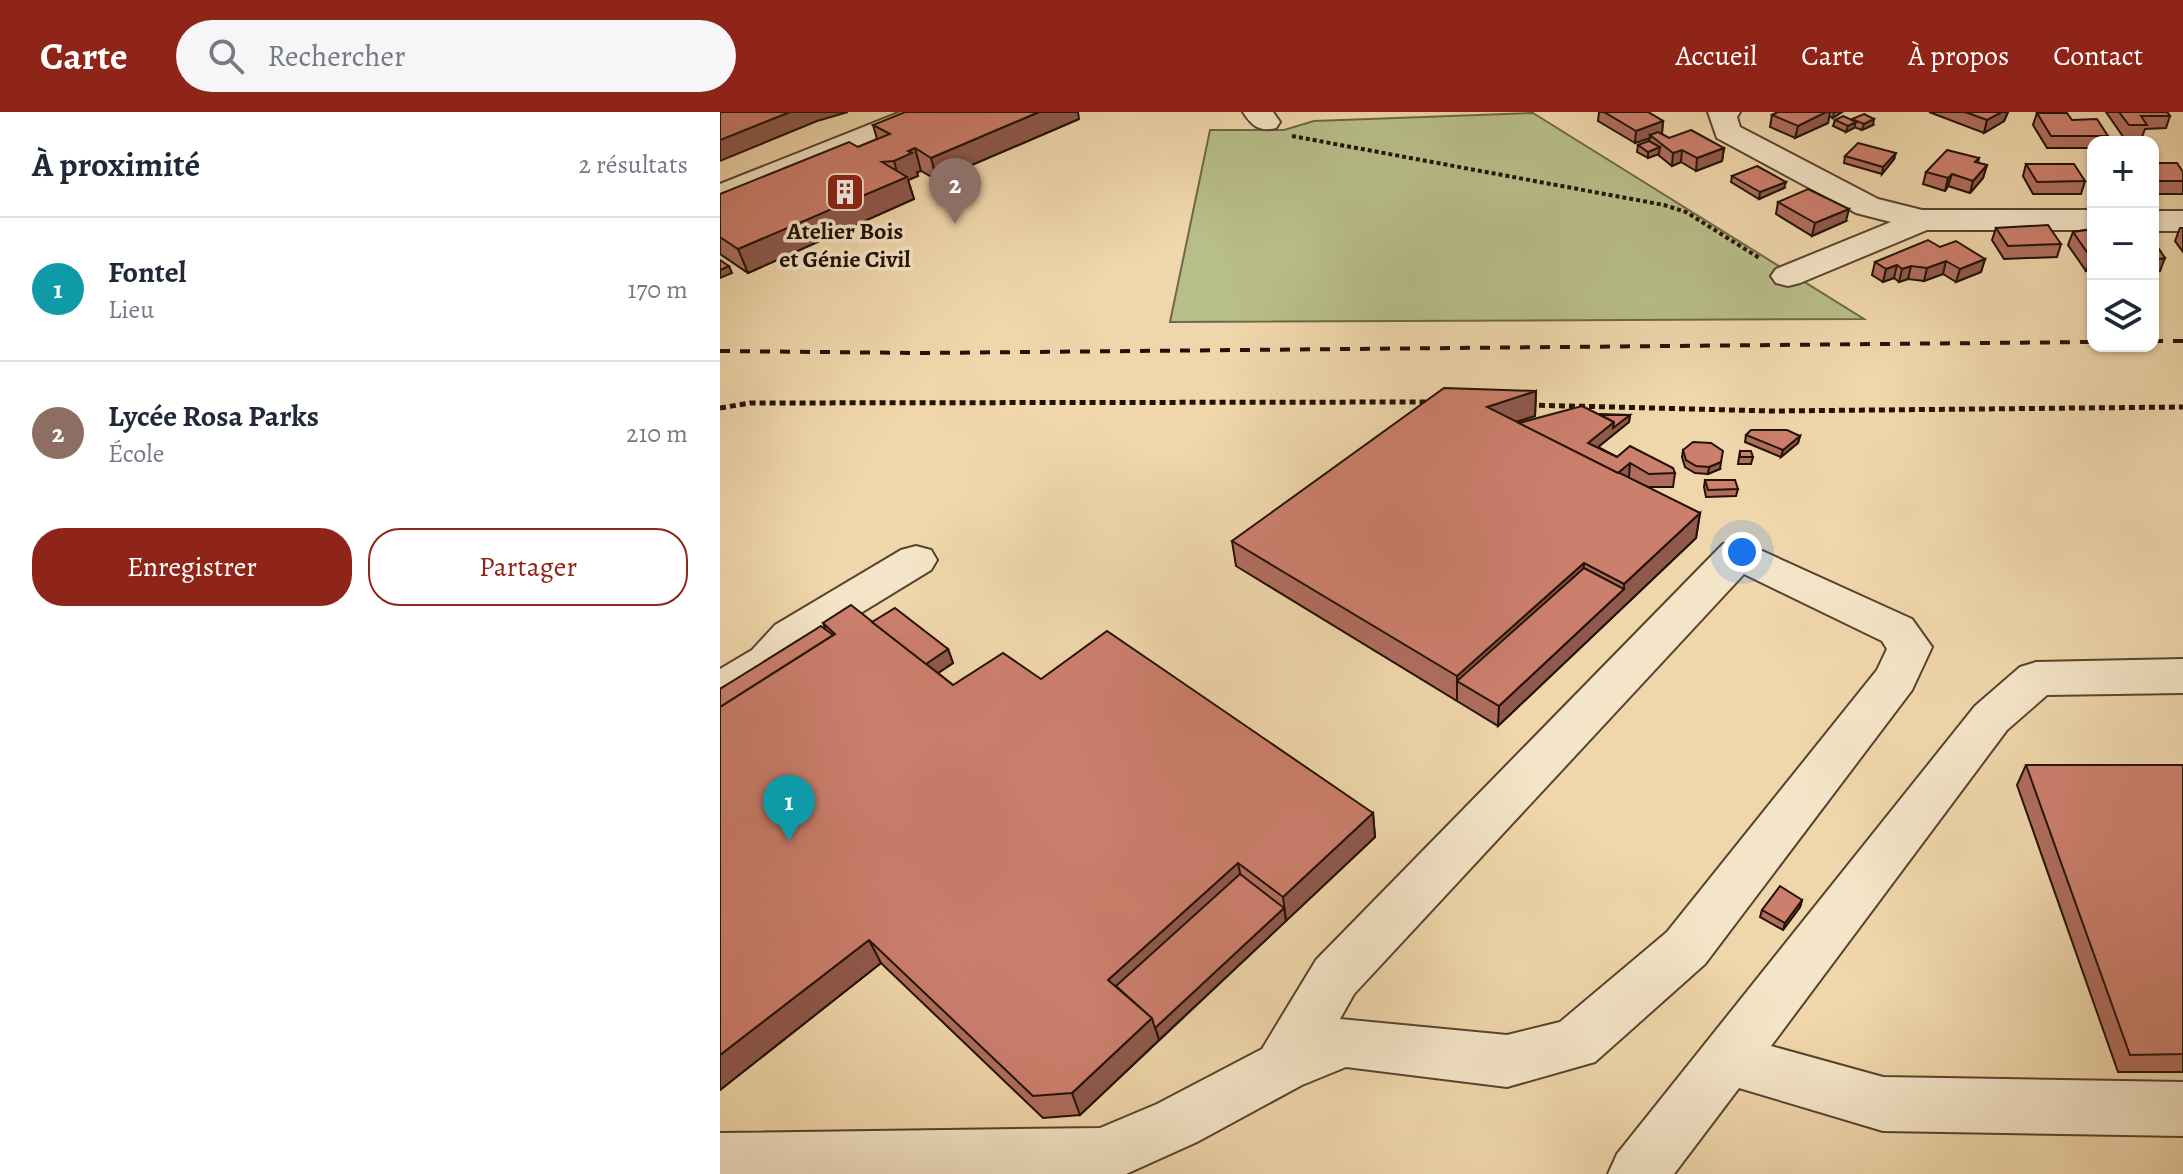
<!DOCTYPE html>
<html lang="fr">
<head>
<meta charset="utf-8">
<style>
	:root { --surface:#fff; --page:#f6f6f7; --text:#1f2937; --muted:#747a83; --line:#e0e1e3; --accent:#8f2418 }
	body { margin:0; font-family:Alegreya,serif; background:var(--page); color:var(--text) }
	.controls { position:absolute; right:24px; top:24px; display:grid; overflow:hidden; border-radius:16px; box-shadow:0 2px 6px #0004 }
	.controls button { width:72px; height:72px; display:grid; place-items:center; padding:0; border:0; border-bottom:2px solid var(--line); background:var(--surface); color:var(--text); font:40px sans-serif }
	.you { position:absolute; left:1022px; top:440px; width:28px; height:28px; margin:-20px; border:6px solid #fff; border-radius:50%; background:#1a73e8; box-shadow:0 0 0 12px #1a73e833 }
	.badge { display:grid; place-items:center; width:52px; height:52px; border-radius:50%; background:var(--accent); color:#fff; font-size:26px; font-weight:700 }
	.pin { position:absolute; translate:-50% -66px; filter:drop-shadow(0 2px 4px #0008) }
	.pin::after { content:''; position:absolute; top:42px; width:28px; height:24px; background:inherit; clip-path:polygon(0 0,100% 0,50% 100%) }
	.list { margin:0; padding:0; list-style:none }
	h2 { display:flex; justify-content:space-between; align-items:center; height:104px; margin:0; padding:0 32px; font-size:34px }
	h2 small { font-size:26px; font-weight:400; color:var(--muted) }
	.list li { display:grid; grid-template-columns:52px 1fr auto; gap:24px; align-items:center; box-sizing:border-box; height:144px; padding:0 32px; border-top:2px solid var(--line) }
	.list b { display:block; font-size:30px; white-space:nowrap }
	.list p { margin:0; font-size:26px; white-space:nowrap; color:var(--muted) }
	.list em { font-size:26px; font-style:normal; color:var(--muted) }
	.actions { display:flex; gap:16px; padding:24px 32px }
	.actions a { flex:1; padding:18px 0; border:2px solid var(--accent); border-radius:32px; text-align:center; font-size:28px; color:var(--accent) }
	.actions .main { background:var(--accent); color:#fff }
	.icon { flex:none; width:44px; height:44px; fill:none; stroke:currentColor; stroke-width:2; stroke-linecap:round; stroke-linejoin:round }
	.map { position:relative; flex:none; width:1463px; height:1062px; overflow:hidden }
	header { display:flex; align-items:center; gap:48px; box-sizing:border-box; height:112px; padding:0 40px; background:var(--accent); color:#fff }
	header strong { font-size:38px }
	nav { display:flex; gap:44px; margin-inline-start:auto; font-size:28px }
	.search { width:560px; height:72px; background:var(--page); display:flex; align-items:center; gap:20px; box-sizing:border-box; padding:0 28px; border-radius:44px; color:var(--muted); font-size:30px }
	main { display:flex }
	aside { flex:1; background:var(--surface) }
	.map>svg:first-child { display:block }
</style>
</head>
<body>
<header>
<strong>Carte</strong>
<div class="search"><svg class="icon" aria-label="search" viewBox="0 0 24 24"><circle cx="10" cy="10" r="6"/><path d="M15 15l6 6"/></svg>Rechercher</div>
<nav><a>Accueil</a><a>Carte</a><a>À propos</a><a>Contact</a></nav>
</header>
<main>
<aside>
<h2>À proximité<small>2 résultats</small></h2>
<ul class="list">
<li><span class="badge" style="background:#0f9aa8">1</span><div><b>Fontel</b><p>Lieu</p></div><em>170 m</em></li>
<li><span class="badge" style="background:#8d6e63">2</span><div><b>Lycée Rosa Parks</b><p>École</p></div><em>210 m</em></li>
</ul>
<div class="actions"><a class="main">Enregistrer</a><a>Partager</a></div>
</aside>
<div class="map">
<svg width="1463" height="1062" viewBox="0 0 1463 1062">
	<rect width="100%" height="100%" fill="#f0d7ab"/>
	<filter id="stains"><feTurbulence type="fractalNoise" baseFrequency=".0025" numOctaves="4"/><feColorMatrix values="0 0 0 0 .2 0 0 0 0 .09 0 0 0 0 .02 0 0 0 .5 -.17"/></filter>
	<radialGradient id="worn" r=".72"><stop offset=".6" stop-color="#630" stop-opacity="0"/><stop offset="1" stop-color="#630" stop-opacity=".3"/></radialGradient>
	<!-- green -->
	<polygon fill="#b8be89" stroke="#6d6847" stroke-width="2" points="813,1 1144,207 450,210 490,18 564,18 594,9"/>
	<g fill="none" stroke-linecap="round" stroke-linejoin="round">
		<defs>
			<g id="minor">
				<polygon points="181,0 220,0 216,6 0,92 0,72"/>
				<path d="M523 0H553L560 10 556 16C539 20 532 14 523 0Z"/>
				<polygon points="988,0 1020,0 1017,5 1020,15 1158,87 1202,98 1373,98 1373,118 1207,118 1080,171 1068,174 1056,171 1051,164 1056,157 1171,110 1136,101 997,26"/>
				<rect x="1433" y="99" width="30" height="20"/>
				<path d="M1018 428 1192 507 1212 535 1192 578 985 852 875 950 787 975 626 955 582 973 477 1030 406 1062H0V1021L380 1016 437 992 542 937 596 848 1003 432ZM1024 462 1162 529 1167 537 1157 558 947 820 840 910 787 923 620 907 634 882Z"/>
				<polygon points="196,434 211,438 217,448 211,458 85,535 64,560 16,591 0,596 0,557 32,538 55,513 181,438"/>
				<polygon points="1463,547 1463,581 1327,583 1287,618 1051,934 1163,965 1463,970 1463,1024 1163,1019 1019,976 954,1062 888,1062 897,1042 1255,594 1300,555 1316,550"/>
			</g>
		</defs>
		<!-- minor casing -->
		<use href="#minor" stroke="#56432e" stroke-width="4"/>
		<!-- path-far1 -->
		<polyline stroke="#221205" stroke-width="4" stroke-dasharray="4 3" stroke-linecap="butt" points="572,24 944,93 966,100 1041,147"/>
		<!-- path -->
		<g stroke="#221205" stroke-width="5" stroke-dasharray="6 4" stroke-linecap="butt">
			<polyline points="809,293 1054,299 1463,295"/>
			<polyline points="0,296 30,291 711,290"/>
		</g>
		<!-- minor -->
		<use href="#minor" fill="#f5e5c8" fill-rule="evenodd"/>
		<!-- rail -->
		<g stroke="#221205" stroke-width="4" stroke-dasharray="10 10" stroke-linecap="butt">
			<polyline points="1433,229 1463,229"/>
			<polyline points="0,239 201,241 1373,230"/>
		</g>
	</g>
	<!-- wall -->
	<g fill="#b06d5f" stroke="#221205" stroke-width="2">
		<polygon points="879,0 928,0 943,9 942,21 941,21 949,26 1004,36 1002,49 976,59 961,50 952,54 937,42 928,46 917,40 918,33 929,29 930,26 915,31 878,9"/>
		<polygon points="1058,0 1122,0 1113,6 1109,4 1108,11 1075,26 1050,15 1052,3"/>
		<polygon points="1209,0 1288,0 1284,9 1264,21"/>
		<polygon points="1386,0 1447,0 1450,4 1446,16 1425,17 1422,25 1404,26"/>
		<polygon points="1317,1 1352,8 1388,24 1386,30 1373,30 1373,36 1327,36 1313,13"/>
		<polygon points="359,7 217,68 201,59 197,60 198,64 188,68 194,87 28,161 0,142 0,82 138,35 157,27 153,13"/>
		<polygon points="1115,8 1132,8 1153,13 1142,18 1134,15 1126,20 1113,14"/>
		<polygon points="1125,44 1174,47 1162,62 1124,51"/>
		<polygon points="1259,46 1258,51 1267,53 1263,66 1250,81 1228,74 1225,79 1203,72 1206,60"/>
		<polygon points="1433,51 1463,60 1463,82 1433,82"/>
		<polygon points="1306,52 1365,69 1361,82 1313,82 1303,64"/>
		<polygon points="1012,64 1064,76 1039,87 1011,70"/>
		<polygon points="1058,90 1126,109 1092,124 1056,102"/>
		<polygon points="1276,116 1341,132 1337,145 1284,147 1272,128"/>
		<polygon points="1460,116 1463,116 1463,140 1455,129"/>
		<polygon points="1373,117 1373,158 1366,159 1348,133 1353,120"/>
		<polygon points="1220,135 1265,147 1261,160 1236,170 1223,162 1204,169 1188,167 1179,170 1174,166 1163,170 1152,163 1155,150"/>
		<polygon points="816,279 815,304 796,310 799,311 879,302 910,303 909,310 878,335 897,345 955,361 953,375 928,375 908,366 980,401 976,426 778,614 516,454 512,429"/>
		<polygon points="1026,323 1080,324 1078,331 1061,345 1025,330"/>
		<polygon points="963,338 1000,357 988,362 975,361 965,355 962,345"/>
		<polygon points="1020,339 1033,345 1031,352 1018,352"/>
		<polygon points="985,368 1018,377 1016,384 986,385 984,375"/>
		<polygon points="152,510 228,537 233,551 218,561 233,573 321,567 653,701 655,725 360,1003 323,1006 161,851 0,978 0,577 106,518 103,511"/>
		<polygon points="1306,653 1463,653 1463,960 1398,960 1297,673"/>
		<polygon points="1082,788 1080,795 1063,818 1040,805 1042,798"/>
	</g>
	<!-- shaded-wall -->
	<g fill="#90594d" stroke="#221205" stroke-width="2">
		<polygon points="70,0 128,0 97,9 0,49 0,28"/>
		<polygon points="319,0 358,0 359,7 217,68 211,46"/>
		<polygon points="1106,0 1110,0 1108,11 1075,26 1078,14"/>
		<polygon points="1114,0 1122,0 1113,6"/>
		<polygon points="1281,0 1288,0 1284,9 1264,21 1267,8"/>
		<polygon points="1154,7 1153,13 1142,18 1144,12"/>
		<polygon points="943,9 942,21 932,25 930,23 930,26 915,31 916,19"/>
		<polygon points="1136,10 1134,16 1126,20 1128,14"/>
		<polygon points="940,35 939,42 928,46 928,40"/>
		<polygon points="195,36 201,59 197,60 198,64 188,68 194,87 28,161 18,137 179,68 174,49 188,39"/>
		<polygon points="1004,36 1002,49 976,59 977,46"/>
		<polygon points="962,38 961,50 952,54 953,41"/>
		<polygon points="1176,41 1174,47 1162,62 1163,55"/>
		<polygon points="1267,53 1263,66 1250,81 1253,69"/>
		<polygon points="1232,62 1228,74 1225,79 1228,66"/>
		<polygon points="1066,70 1064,76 1039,87 1040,80"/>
		<polygon points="1129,97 1126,109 1092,124 1095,111"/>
		<polygon points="1371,146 1373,146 1373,158 1366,159"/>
		<polygon points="1445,146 1440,159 1433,160 1433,148"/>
		<polygon points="1265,147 1261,160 1236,170 1240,157"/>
		<polygon points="1226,149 1223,162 1204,169 1207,156"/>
		<polygon points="1177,153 1174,166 1163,170 1166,157"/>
		<polygon points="9,154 12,161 0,166 0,158"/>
		<polygon points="1191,154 1188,167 1179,170 1182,157"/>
		<polygon points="816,279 815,304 766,319 767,295"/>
		<polygon points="910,303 909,310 867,344 868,331 894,310"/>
		<polygon points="1080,324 1078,331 1061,345 1063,338"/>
		<polygon points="1001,350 1000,357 988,362 989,355"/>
		<polygon points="910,351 909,365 888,381 889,367"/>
		<polygon points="980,401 976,426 778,614 779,594 904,477 904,472"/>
		<polygon points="864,451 862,475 737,569 737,588 737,564"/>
		<polygon points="228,537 233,551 206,569 201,555"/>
		<polygon points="653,701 655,725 566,809 563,785"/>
		<polygon points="518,751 523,775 400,886 388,868"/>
		<polygon points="1082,788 1080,795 1063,818 1065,811"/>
		<polygon points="564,796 566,809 439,928 435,916"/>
		<polygon points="149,828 161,851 0,978 0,943"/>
		<polygon points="432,906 439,928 360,1003 352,981"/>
	</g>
	<!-- building -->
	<g fill="#cd7f6e" stroke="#221205" stroke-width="2">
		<polygon points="0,0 70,0 0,28"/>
		<polygon points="185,0 319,0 211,46 195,36 188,39 192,41 174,49 162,50 187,65 18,137 0,125 0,82 129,30 138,35 170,22 153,13"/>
		<polygon points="884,0 928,0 943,9 916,19"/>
		<polygon points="1058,0 1106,0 1078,14 1052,3"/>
		<polygon points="1245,0 1282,0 1267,8"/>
		<polygon points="1399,0 1447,0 1450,4 1421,4 1427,13 1409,13"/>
		<polygon points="1317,1 1347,1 1352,8 1377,7 1388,24 1331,24"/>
		<polygon points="1144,2 1154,7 1144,12 1132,7"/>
		<polygon points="1123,4 1136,10 1128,14 1115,8"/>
		<polygon points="971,18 1004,36 977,46 962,38 953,41 930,23 938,20 949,26"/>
		<polygon points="929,29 940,35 928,40 918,33"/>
		<polygon points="1138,31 1176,41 1163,55 1125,44"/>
		<polygon points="1227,38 1259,46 1255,50 1267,53 1253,69 1232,62 1228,66 1206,60"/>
		<polygon points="1433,51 1457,51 1463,60 1463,69 1433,69"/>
		<polygon points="1306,52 1354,52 1365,69 1317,70"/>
		<polygon points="1037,54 1066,70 1040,80 1012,64"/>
		<polygon points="1088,77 1129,97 1095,111 1058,90"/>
		<polygon points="1328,113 1341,132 1288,134 1276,116"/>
		<polygon points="1373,117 1373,146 1371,146 1353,120"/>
		<polygon points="1208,128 1220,135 1236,129 1265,147 1240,157 1226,149 1207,156 1191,154 1182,157 1177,153 1166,157 1155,150"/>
		<polygon points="1433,128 1445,146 1433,148"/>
		<polygon points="0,148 9,154 0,158"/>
		<polygon points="724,276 816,279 767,295 980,401 904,472 864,451 737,564 512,429"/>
		<polygon points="862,294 894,310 868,331 897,345 910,334 953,356 955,361 929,362 910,351 898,361 799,311"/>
		<polygon points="879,302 883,303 910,303 893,316 894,310"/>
		<polygon points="1031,318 1067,318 1080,324 1063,338 1026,323"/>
		<polygon points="973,330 991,331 1003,339 1001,350 989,355 976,354 966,348 963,338"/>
		<polygon points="1020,339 1031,339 1033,345 1020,345"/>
		<polygon points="985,368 1015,368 1018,377 988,378"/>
		<polygon points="864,456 904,477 779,594 737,569"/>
		<polygon points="131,493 233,573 283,541 321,567 387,519 653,701 563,785 518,751 388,868 432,906 352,981 313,984 149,828 0,943 0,595 115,522 103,511"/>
		<polygon points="175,496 228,537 206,552 152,510"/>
		<polygon points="101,514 113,523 0,595 0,577"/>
		<polygon points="1306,653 1463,653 1463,942 1410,943"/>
		<polygon points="520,762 564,796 435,916 432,906 396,874"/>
		<polygon points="1060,774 1082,788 1065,811 1042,798"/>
	</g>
	<!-- icons -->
	<defs>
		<symbol id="building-square" viewBox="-11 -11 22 22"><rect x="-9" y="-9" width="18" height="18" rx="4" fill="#8f2418" stroke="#f5e5c8"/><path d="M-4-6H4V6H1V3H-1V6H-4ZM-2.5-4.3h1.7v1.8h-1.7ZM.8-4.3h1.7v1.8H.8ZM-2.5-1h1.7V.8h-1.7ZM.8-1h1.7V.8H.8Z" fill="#fff"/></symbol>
	</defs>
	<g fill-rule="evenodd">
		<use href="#building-square" x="103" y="58" width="44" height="44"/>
	</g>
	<g text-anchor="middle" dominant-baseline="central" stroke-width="7" stroke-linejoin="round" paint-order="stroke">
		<!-- far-poi labels -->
		<g font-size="24" font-weight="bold" fill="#221205" stroke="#f5e5c8">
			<text x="125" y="119">Atelier Bois<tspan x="125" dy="28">et Génie Civil</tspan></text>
		</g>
	</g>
	<rect width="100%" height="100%" filter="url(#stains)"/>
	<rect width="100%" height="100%" fill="url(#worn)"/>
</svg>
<div class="controls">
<button>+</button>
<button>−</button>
<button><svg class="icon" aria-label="layers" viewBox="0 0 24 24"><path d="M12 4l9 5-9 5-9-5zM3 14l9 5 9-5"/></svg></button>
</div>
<div class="you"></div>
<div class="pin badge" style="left:69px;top:729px;background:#0f9aa8">1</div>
<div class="pin badge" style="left:235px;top:112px;background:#8d6e63">2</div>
</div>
</main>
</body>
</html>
